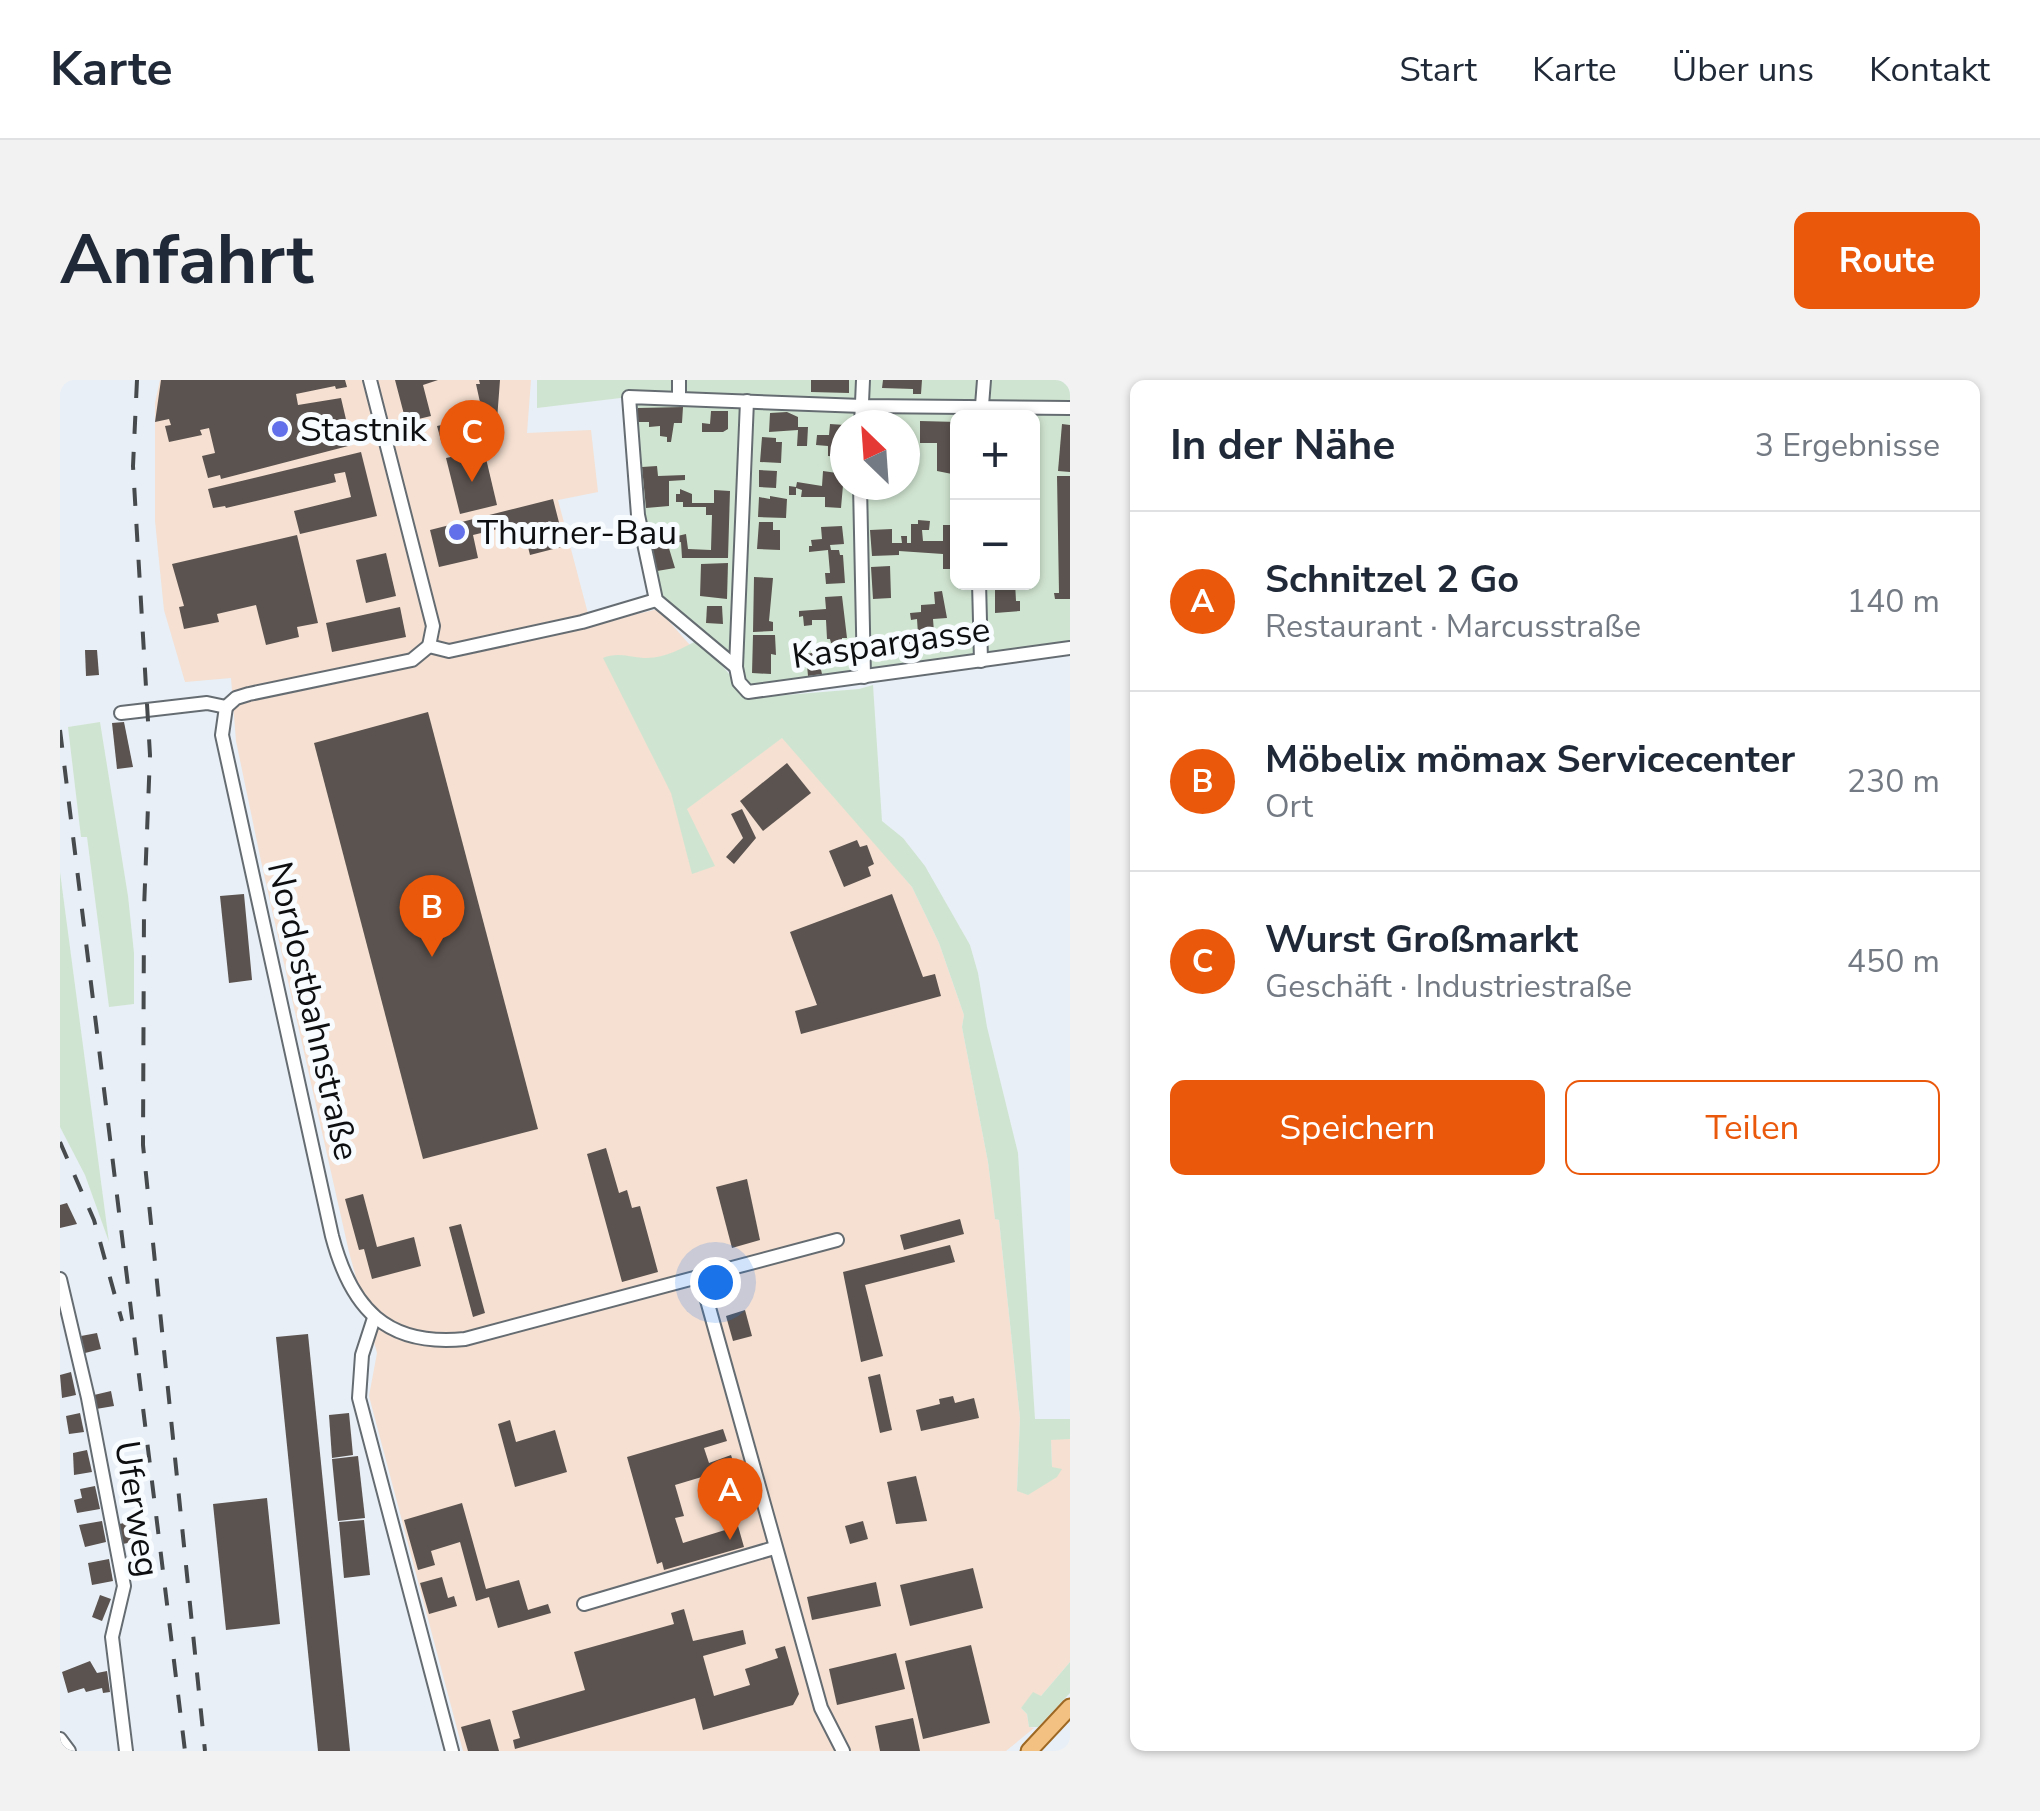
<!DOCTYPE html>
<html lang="de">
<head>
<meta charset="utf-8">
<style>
	:root { --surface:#fff; --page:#f2f2f3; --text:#1f2937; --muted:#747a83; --line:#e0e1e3; --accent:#ea580c }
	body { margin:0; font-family:"Nunito Sans",sans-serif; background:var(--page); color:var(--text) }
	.controls { position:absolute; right:30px; top:30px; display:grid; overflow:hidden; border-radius:15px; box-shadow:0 2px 8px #0004 }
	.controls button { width:90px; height:90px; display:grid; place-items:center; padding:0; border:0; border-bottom:2px solid var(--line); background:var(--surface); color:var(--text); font:50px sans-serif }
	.compass { position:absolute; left:770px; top:30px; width:90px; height:90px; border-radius:50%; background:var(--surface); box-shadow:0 2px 8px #0004; rotate:335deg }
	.you { position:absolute; left:655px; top:902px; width:35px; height:35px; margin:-25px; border:8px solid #fff; border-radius:50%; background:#1a73e8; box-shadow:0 0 0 15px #1a73e833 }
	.badge { display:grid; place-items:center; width:65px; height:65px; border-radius:50%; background:var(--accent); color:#fff; font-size:32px; font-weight:700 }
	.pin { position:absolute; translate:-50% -82px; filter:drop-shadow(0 2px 5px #0008) }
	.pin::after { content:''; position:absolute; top:52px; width:35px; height:30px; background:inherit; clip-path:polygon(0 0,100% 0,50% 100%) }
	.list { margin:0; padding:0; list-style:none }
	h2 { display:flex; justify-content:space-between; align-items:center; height:130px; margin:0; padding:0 40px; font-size:42px }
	h2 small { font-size:32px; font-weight:400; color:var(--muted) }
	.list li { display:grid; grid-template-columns:65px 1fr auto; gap:30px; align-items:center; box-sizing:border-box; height:180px; padding:0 40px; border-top:2px solid var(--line) }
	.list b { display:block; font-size:38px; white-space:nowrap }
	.list p { margin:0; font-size:32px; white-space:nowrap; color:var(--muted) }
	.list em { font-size:32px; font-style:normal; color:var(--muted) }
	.actions { display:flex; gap:20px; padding:30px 40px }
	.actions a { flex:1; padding:22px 0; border:2px solid var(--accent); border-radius:15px; text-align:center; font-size:35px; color:var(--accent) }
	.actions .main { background:var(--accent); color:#fff }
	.map { position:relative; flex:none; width:1010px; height:1371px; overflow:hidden; border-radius:15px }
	header { display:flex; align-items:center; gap:60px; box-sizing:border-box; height:140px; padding:0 50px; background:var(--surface); border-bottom:2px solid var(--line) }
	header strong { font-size:48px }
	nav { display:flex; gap:55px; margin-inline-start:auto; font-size:35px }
	.intro { display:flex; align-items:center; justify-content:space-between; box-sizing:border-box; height:240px; padding:0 60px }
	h1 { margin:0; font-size:70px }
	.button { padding:25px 45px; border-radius:15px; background:var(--accent); color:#fff; font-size:35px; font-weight:700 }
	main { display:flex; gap:60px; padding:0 60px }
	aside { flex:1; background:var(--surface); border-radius:15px; box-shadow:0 2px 8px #0004 }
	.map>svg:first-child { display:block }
</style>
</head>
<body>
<header>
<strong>Karte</strong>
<nav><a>Start</a><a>Karte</a><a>Über uns</a><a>Kontakt</a></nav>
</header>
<div class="intro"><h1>Anfahrt</h1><a class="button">Route</a></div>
<main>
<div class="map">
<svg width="1010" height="1371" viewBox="0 0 1010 1371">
	<rect width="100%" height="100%" fill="#e8eff6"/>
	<!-- industrial -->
	<polygon fill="#f5e0d2" points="100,0 471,0 467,53 531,50 538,112 498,120 531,245 598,229 715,361 726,356 852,507 879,563 904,635 902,647 928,782 935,839 939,840 960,1038 957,1111 992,1088 991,1059 1010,1059 1010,1282 981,1316 961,1328 967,1334 969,1347 974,1348 946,1371 403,1371 309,1016 317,973 289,872 201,481 176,361 171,298 125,302 104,230 95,141 95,23"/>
	<!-- green -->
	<g fill="#d0e5d1" fill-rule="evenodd">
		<path d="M477 0H1010V268L693 313 604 223 581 153 569 17 477 28ZM898 38H972V202H898ZM785 45H845V105H785Z"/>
		<path d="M640 259 689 318 799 309 813 305 822 441 843 458 865 486 910 565 918 593 927 647 958 773 975 1039H1010V1059L991 1060 992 1087 1002 1089 997 1097 968 1115 957 1111 960 1038 939 840 935 839 928 782 902 647 904 635 879 563 852 507 722 358 627 429 655 486 632 494 611 413 543 278C557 272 569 277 584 278 604 279 623 268 640 259Z"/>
		<polygon points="40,342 68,516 74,573 74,624 49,627 27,457 21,457 8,347"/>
		<polygon points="0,492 49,862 25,795 0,747"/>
		<polygon points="1010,1282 1010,1313 978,1347 969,1347 967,1334 961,1328 973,1312 981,1316"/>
	</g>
	<!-- building -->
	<g fill="#5b534f">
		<polygon points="101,0 285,0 287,7 276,9 275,6 236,14 238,25 281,18 292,65 161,99 160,95 148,98 142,76 155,73 149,48 140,50 142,55 109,62 105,46 111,45 109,39 95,42"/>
		<polygon points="335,0 378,0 363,5 371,36 346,42"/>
		<polygon points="419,0 440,0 437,40 430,42 432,52 382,64 377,46 423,36 416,4 420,4"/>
		<polygon points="751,0 789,0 789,13 751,12"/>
		<polygon points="823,0 862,0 861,14 853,14 853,9 822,8"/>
		<polygon points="623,27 622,43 614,43 611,62 607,62 607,57 600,56 600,46 589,47 589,42 578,42 578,28"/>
		<polygon points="651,31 668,31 668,49 663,52 642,52 642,43 650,44"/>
		<polygon points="727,32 738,37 738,47 748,47 747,66 737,66 738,50 709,52 710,33"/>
		<polygon points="860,41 898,42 898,70 892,70 892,75 897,81 897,92 892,94 877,91 877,63 860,63"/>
		<polygon points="770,44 785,45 784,77 768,76 768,66 756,65 757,55 769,55"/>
		<polygon points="1002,44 1010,45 1010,92 998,91"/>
		<polygon points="702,57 716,58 716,62 722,62 721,83 700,82"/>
		<polygon points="424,70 437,125 400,134 386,78"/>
		<polygon points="301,72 317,136 240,154 234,131 291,117 285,92 274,94 276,102 166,128 165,126 153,128 148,109"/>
		<polygon points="597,86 598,96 625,95 625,100 609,101 609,126 586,128 582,87"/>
		<polygon points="699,90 717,91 716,108 699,107"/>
		<polygon points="763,91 784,94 781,128 765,127 765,117 741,117 742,110 736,108 736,115 729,115 729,106 736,107 737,102 762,106"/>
		<polygon points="997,96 1010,96 1010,219 995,219 994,213 999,213"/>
		<polygon points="620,109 632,114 632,123 654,123 654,110 670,111 668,178 622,178 621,162 614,163 613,157 626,154 628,169 651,170 652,135 646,135 646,127 623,127 623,122 616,122 616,114 620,114"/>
		<polygon points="710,116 727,119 726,138 698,137 699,117 710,119"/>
		<polygon points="493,119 505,166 470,175 462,143 413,155 418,178 379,187 370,150"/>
		<polygon points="858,140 870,141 869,150 862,150 863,161 883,161 883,145 898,145 898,189 883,189 883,174 839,171 839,175 812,176 810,150 832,149 832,163 842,163 841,156 847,156 847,163 851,163 851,144 858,144"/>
		<polygon points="699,142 713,142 713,150 720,150 720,170 697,169"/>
		<polygon points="608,146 612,164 608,165 615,188 597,191 589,150"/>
		<polygon points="782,146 784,164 770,165 771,170 779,170 780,175 783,175 785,203 766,204 765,193 770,193 768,170 749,172 749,166 752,166 751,160 762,159 761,147"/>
		<polygon points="237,155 258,243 237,247 239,257 206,265 196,225 157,234 159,242 124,249 119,227 124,226 112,184"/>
		<polygon points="326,173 336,216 306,223 296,180"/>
		<polygon points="668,183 667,219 640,216 641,184"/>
		<polygon points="830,186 831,218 813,219 811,187"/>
		<polygon points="694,197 713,198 709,241 713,242 713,251 693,252"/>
		<polygon points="935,202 955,202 956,221 960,221 960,231 935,233"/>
		<polygon points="882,211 887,238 873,239 874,252 880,252 881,272 852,274 836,269 835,258 840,258 840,253 858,254 857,239 851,240 850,233 861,232 861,225 875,224 874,212"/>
		<polygon points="782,216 787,258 782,258 782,262 771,263 770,259 767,259 766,240 752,240 752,245 744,246 743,236 739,237 739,231 766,229 765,217"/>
		<polygon points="647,226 662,226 663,244 646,243"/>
		<polygon points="340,227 346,257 272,272 266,243"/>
		<polygon points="693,255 715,255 716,275 711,274 711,294 692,293"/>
		<polygon points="25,270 37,270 39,295 26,296"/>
		<polygon points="757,272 762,294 748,296 746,274"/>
		<polygon points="368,332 478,749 363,779 254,363"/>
		<polygon points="64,342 73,387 57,389 52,343"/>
		<polygon points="727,383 751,413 703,451 680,421"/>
		<polygon points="682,429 696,458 674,484 666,477 683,458 671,434"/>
		<polygon points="797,460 800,467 807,465 814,484 808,487 811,496 784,507 769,471"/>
		<polygon points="184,514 192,600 169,603 160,516"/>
		<polygon points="832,514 863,597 875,594 881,616 741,654 735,631 757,625 730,552"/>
		<polygon points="546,768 559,813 567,810 572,828 580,826 598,892 562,902 527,774"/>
		<polygon points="687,799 700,860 672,868 656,807"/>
		<polygon points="303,814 317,867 354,857 361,886 312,899 304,869 299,870 285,819"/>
		<polygon points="7,823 17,844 0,848 0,825"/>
		<polygon points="900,839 904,854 844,870 840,855"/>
		<polygon points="401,844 425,933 413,937 389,847"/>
		<polygon points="890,865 895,882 805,905 823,976 801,982 783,892"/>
		<polygon points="685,930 692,956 673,961 666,936"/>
		<polygon points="37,953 41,969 25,973 21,956"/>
		<polygon points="248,954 290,1371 258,1371 216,957"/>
		<polygon points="11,992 16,1015 2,1018 0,995"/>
		<polygon points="820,994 832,1050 820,1053 808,997"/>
		<polygon points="51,1011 54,1026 36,1029 34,1015"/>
		<polygon points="893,1016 895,1023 914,1018 919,1038 861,1051 856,1030 880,1024 879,1019"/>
		<polygon points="20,1033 24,1052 9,1054 6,1036"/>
		<polygon points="289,1033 293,1075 272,1078 269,1035"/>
		<polygon points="450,1040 456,1062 495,1050 507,1092 455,1107 438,1044"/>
		<polygon points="663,1049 667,1061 644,1068 649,1083 671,1075 675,1087 615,1105 624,1136 615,1138 623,1163 678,1146 684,1167 604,1190 602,1182 597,1184 567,1077"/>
		<polygon points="27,1070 32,1092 14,1095 13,1073"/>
		<polygon points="298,1076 305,1138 278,1141 272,1079"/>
		<polygon points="856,1096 867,1141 836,1144 827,1102"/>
		<polygon points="35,1106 40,1129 17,1133 14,1120 22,1118 20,1109"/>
		<polygon points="207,1118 220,1244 166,1250 153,1124"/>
		<polygon points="402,1123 426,1209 459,1200 468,1230 488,1224 491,1233 438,1248 429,1217 416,1221 400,1162 371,1171 375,1185 358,1190 344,1140"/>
		<polygon points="304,1140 310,1195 284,1198 279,1142"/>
		<polygon points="42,1141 46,1162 25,1167 19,1145"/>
		<polygon points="75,1141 77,1152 70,1153 72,1162 63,1164 59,1144"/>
		<polygon points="803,1141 808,1159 790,1164 785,1146"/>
		<polygon points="49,1179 53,1201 32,1205 28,1183"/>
		<polygon points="913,1188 923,1228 850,1246 840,1205"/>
		<polygon points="382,1197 388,1218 394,1216 397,1226 369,1234 360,1203"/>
		<polygon points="816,1202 821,1226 752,1240 747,1217"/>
		<polygon points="40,1215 51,1219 42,1241 32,1237"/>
		<polygon points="624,1229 633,1261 683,1250 686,1264 643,1276 654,1316 690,1305 685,1289 718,1278 715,1269 725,1266 739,1314 733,1325 643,1350 635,1318 455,1369 453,1360 460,1358 452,1331 525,1310 514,1272 614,1244 611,1233"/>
		<polygon points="911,1265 930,1343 863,1359 845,1281"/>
		<polygon points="836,1273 845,1309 777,1325 769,1289"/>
		<polygon points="30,1281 37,1293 47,1291 50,1312 43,1313 42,1308 26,1312 24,1308 8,1313 2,1292"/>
		<polygon points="853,1338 860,1371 820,1371 815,1346"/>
		<polygon points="430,1339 439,1371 408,1371 401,1347"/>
	</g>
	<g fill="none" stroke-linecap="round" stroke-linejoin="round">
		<defs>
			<g id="minor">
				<polyline points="310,0 373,246 369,266"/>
				<polyline points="619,18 619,0"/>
				<polyline points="687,21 676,287 679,302 688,312 1010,268"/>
				<polyline points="921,38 924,0"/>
				<polyline points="801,45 803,0"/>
				<polyline points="800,105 804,297"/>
				<polyline points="919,202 921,281"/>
				<polyline points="369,266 389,271 522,242 596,220"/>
				<polyline points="676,287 596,220 578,135 569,17 802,26 1010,28"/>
				<path d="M166 327 162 355 272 856C291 928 326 967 405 959L777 860"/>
				<polyline points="166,327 176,318 189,314 352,280 369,266"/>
				<polyline points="61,333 147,323 166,327"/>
				<polyline points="0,899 28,1018 64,1206 52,1257 66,1371"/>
				<polyline points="641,899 761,1328 783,1371"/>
				<polyline points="314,938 302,975 299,1018 392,1371"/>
				<polyline points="524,1224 714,1168"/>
				<polyline points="0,1359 9,1371"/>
			</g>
			<polyline id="major" points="969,1371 1010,1327"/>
		</defs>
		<!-- minor casing -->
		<use href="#minor" stroke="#666d72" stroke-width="16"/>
		<!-- major casing -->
		<use href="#major" stroke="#9d6823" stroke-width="19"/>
		<!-- minor -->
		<use href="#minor" stroke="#fff" stroke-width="12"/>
		<!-- major -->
		<use href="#major" stroke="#f3c181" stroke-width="15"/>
		<!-- rail -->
		<g stroke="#464a4d" stroke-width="4" stroke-dasharray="18 18" stroke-linecap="butt">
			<polyline points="77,0 73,86 90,375 84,529 83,765 145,1371"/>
			<polyline points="0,350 125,1371"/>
			<polyline points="0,762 34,840 62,941"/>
		</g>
	</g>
	<!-- markers -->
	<g fill="#6271e9" stroke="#f9fcff" stroke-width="4">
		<circle cx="220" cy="49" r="10"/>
		<circle cx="397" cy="152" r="10"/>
	</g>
	<g text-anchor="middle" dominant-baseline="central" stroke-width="10" stroke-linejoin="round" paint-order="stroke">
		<!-- poi labels -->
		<g font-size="35" fill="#0d0f11" stroke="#f9fcff" text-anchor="start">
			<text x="240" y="49">Stastnik</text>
			<text x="417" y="152">Thurner-Bau</text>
		</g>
		<!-- street labels -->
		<g font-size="35" fill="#0d0f11" stroke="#f9fcff">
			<text transform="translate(831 263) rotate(-8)">Kaspargasse</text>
			<text transform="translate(253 631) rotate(77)">Nordostbahnstraße</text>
			<text transform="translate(77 1129) rotate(81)">Uferweg</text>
		</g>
	</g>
</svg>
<div class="controls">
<button>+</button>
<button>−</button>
</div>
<svg class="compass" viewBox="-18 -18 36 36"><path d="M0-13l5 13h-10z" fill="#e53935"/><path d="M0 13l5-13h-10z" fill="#747a83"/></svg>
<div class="you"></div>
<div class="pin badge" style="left:670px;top:1160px">A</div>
<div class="pin badge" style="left:372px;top:577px">B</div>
<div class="pin badge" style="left:412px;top:102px">C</div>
</div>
<aside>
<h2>In der Nähe<small>3 Ergebnisse</small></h2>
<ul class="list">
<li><span class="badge">A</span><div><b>Schnitzel 2 Go</b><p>Restaurant · Marcusstraße</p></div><em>140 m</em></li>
<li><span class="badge">B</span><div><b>Möbelix mömax Servicecenter</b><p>Ort</p></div><em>230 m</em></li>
<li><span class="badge">C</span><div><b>Wurst Großmarkt</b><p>Geschäft · Industriestraße</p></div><em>450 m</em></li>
</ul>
<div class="actions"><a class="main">Speichern</a><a>Teilen</a></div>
</aside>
</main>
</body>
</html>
